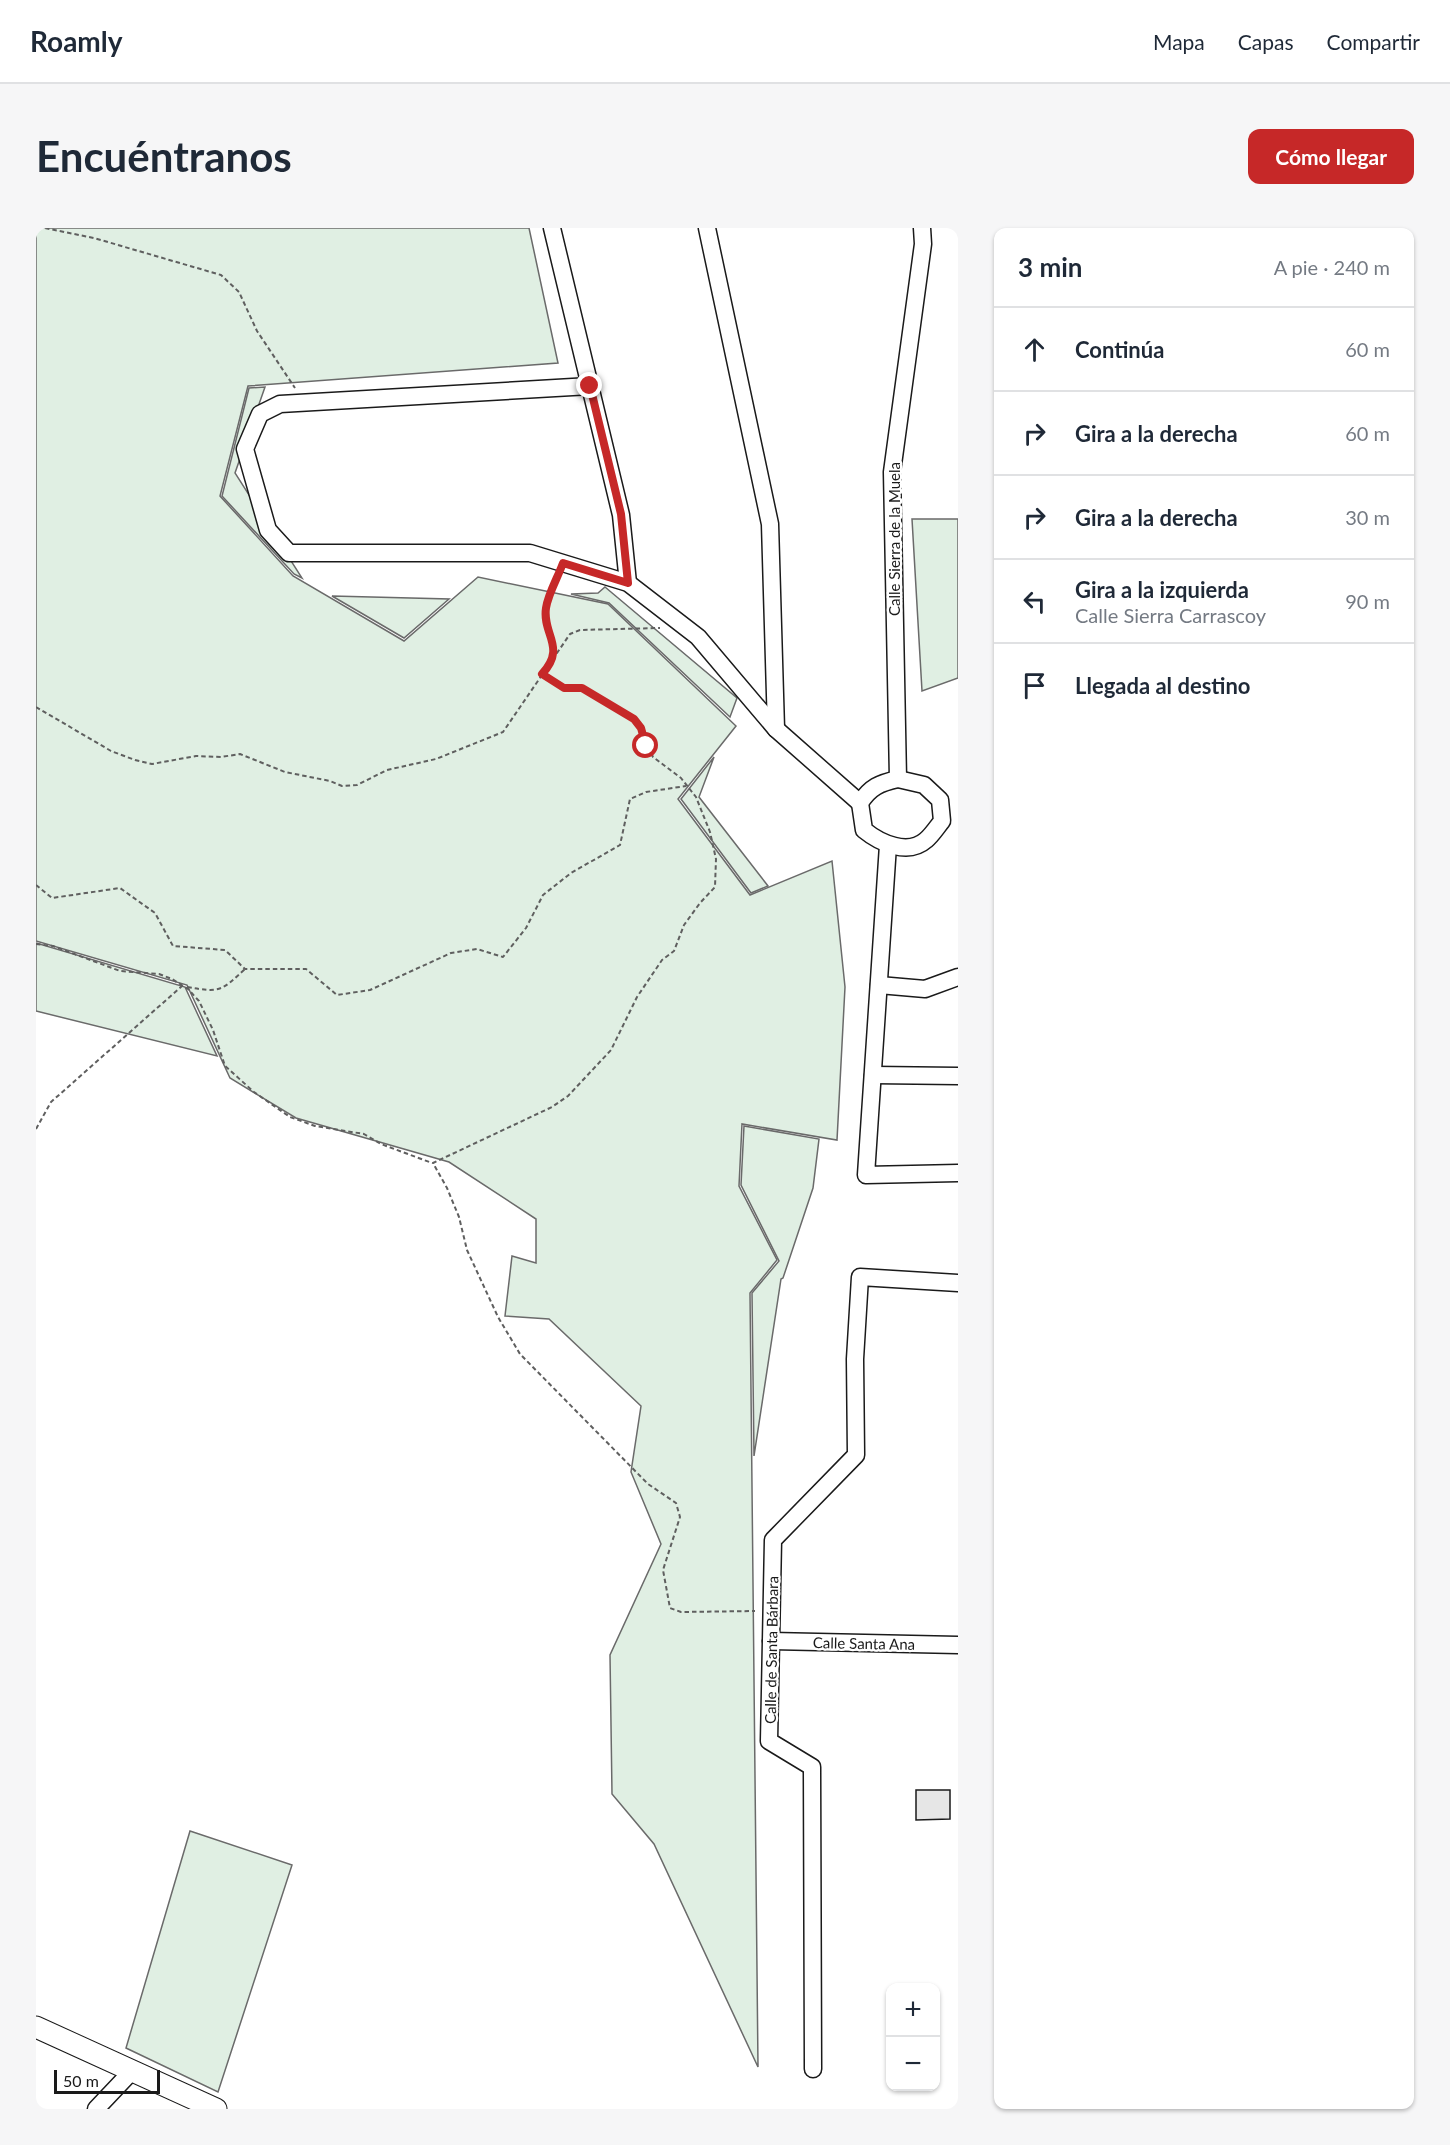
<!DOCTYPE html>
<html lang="es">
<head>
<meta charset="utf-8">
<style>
	:root { --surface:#fff; --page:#f6f6f7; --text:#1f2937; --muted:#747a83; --line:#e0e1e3; --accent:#c62828 }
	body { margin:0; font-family:Lato,sans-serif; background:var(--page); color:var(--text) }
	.controls { position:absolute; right:18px; bottom:18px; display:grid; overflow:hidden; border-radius:12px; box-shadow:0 2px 4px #0004 }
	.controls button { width:54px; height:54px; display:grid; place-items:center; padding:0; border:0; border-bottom:2px solid var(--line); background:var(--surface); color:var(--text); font:30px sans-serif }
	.scale { position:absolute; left:18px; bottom:15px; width:106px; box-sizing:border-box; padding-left:6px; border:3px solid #1a1a1a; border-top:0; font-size:16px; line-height:21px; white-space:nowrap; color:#1a1a1a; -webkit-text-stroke:4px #fff; paint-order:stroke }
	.stop { position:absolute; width:18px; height:18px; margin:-14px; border:4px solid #c62828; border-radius:50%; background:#fff }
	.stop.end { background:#c62828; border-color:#fff; box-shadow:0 2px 6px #0008 }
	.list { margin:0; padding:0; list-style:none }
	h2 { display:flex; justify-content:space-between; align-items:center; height:78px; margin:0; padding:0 24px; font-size:26px }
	h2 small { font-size:20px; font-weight:400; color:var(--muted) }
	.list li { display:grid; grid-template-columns:39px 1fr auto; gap:18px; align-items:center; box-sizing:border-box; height:84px; padding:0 24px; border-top:2px solid var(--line) }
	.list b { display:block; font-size:22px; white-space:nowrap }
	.list p { margin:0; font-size:20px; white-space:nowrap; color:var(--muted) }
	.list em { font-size:20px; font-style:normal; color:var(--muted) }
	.icon { flex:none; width:33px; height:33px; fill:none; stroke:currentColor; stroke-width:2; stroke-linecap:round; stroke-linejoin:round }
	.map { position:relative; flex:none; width:922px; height:1881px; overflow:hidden; border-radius:12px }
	header { display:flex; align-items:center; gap:36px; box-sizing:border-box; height:84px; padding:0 30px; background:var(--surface); border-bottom:2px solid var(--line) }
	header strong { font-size:28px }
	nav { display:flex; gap:33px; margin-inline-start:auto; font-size:21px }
	.intro { display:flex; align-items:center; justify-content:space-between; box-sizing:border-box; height:144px; padding:0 36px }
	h1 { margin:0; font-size:42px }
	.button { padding:15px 27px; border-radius:12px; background:var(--accent); color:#fff; font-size:21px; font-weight:700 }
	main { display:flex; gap:36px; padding:0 36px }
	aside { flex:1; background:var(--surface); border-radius:12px; box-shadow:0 2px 4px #0004 }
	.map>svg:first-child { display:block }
</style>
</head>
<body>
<header>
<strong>Roamly</strong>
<nav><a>Mapa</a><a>Capas</a><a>Compartir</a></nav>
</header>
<div class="intro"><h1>Encuéntranos</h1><a class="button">Cómo llegar</a></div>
<main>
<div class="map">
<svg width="922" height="1881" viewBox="0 0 922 1881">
	<rect width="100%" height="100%" fill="#fff"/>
	<!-- green -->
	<g fill="#e0efe3" stroke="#6a6a6a" stroke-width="1.5">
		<polygon points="0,0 493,0 522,135 212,158 184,268 257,348 368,413 442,349 572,376 700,498 642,571 714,667 796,633 809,759 801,912 706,896 703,958 741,1032 714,1065 722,1839 618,1616 576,1566 574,1427 625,1316 595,1244 605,1178 513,1091 469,1088 476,1028 500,1035 500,991 413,934 260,890 194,850 151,757 0,713"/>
		<polygon points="229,159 199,245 266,350 258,346 186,268 213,160"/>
		<polygon points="876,291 922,291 922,450 886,463"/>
		<polygon points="569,359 701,470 694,489 573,375 535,366 562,365"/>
		<polygon points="296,368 413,371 368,410"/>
		<polygon points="678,529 663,569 732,658 715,665 645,571"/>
		<polygon points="0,715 149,759 181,828 0,783"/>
		<polygon points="708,898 783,911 777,960 747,1050 745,1051 718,1228 716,1065 743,1033 705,957"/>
		<polygon points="154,1603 256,1637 182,1864 90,1820"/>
	</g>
	<!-- building -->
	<polygon fill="#e6e6e6" stroke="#1a1a1a" stroke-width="1.5" points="880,1562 914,1562 914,1591 880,1592"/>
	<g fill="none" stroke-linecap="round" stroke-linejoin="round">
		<defs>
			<g id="minor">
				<polyline points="516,0 585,287 592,355"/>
				<polyline points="671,0 734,296 740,501"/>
				<polyline points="554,158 244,176 224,186 209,221 232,302 253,325 494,325 592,355 662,409 740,501 824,575"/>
				<polyline points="862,551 856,244 887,16 886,0"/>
				<path d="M862 551 888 557 904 572 906 593C901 599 896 607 890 612 872 628 844 615 828 602L824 575C834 559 844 555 862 551Z"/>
				<polyline points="852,617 830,947 922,945"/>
				<polyline points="843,757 889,761 922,749"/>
				<polyline points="837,847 922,848"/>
				<polyline points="735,1413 922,1417"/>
				<polyline points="777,1841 776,1539 733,1513 737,1312 820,1227 819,1131 824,1049 922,1055"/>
				<polyline points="60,1881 96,1843"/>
			</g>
			<polyline id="major" points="0,1799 180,1881"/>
		</defs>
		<!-- minor casing -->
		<use href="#minor" stroke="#1a1a1a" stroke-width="19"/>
		<!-- major casing -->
		<use href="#major" stroke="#1a1a1a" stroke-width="23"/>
		<!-- path -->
		<g stroke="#5f5f5f" stroke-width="2" stroke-dasharray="4.5 3" stroke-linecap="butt">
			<polyline points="9,0 58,10 185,47 203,64 221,103 259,160"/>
			<polyline points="517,432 518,416 510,380 521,351"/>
			<polyline points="506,446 528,460 546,461 598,491 617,529 645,550 660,569 674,604 680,631 679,659 664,675 648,697 638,723 626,732 601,769 575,822 532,868 516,879 397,935 411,960 423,989 431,1022 462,1089 484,1126 612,1256 640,1275 644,1289 627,1342 634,1380 645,1384 719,1383"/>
			<polyline points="0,479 75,523 99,532 116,536 160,528 185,529 204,526 249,544 294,553 306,558 321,557 351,542 400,531 467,504 534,406 544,402 624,400"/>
			<polyline points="0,657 16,670 84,660 119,685 137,718 189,722 209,741 270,741 301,767 334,762 415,725 441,721 467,729 490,700 507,667 535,645 584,617 594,571 610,564 650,558"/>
			<polyline points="0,716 17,718 84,743 123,746 136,751 152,761 163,773 177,802 189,838 218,864 254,889 279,898 328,906 345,916 396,935"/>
			<path d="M151 759C185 765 185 763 209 741"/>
			<polyline points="0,901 15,874 146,758"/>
		</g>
		<!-- minor -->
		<use href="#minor" stroke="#fff" stroke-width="16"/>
		<!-- major -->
		<use href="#major" stroke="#fff" stroke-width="21"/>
	</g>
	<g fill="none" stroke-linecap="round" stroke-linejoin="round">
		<!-- route -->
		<path stroke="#c62828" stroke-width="8" d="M554 158 585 286 592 355 527 335C522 349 512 366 510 380 506 407 531 419 506 446L528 460H546L598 491 605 500 610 518"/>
	</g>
	<g text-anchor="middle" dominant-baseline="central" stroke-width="4.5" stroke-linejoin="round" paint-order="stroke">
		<!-- street labels -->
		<g font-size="15" fill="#1a1a1a" stroke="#fff">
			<text transform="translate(858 311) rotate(-90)">Calle Sierra de la Muela</text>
			<text transform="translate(828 1415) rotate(1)">Calle Santa Ana</text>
			<text transform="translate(735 1422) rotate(-89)">Calle de Santa Bárbara</text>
		</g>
	</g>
</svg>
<div class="controls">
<button>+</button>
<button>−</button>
</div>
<div class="scale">50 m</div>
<div class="stop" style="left:610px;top:518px"></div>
<div class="stop end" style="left:554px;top:158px"></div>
</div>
<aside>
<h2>3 min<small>A pie · 240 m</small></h2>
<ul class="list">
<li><svg class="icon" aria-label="ahead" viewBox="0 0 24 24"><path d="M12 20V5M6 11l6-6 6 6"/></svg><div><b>Continúa</b></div><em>60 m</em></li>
<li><svg class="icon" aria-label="right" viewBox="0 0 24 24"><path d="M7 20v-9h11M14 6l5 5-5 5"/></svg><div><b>Gira a la derecha</b></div><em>60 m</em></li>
<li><svg class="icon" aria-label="right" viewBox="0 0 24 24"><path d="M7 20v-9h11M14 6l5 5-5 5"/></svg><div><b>Gira a la derecha</b></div><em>30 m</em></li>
<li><svg class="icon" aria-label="left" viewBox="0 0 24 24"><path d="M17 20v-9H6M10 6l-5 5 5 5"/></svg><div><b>Gira a la izquierda</b><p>Calle Sierra Carrascoy</p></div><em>90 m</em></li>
<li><svg class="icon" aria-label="arrive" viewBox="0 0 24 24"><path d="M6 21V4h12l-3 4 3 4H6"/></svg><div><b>Llegada al destino</b></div></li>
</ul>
</aside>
</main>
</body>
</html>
